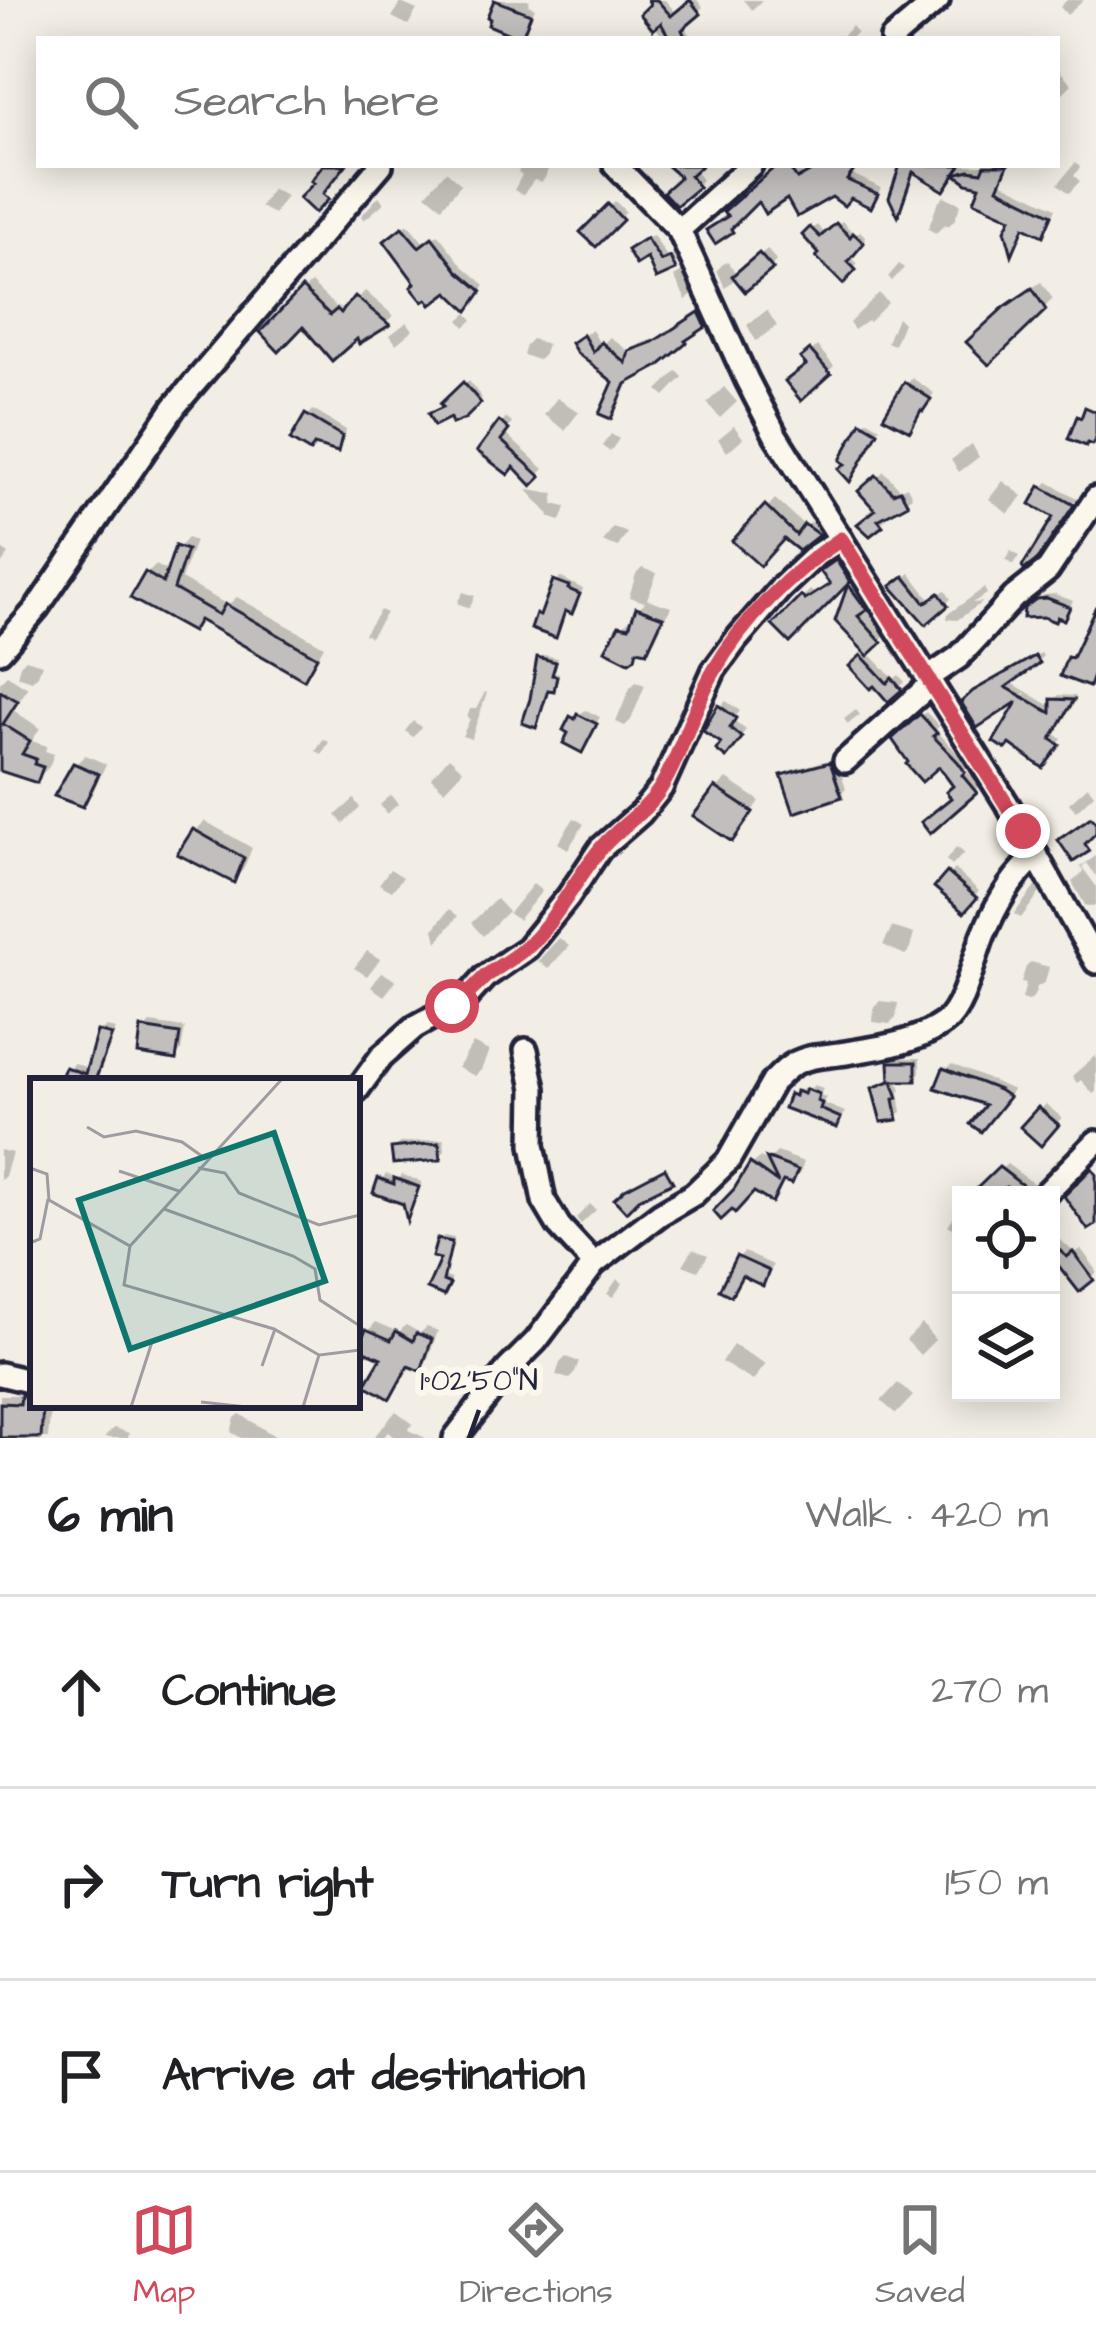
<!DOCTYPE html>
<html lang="en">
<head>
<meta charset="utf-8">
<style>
	:root { --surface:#fff; --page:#f6f6f6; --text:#202124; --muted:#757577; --line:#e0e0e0; --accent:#d1495b }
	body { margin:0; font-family:"Architects Daughter",sans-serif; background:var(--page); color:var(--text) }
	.controls { position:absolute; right:36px; bottom:36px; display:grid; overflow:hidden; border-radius:0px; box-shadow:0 6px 30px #0003 }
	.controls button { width:108px; height:108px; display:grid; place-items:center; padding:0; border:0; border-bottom:3px solid var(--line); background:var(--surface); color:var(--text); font:60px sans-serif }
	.stop { position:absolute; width:36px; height:36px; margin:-27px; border:9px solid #d1495b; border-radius:50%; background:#fff }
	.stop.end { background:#d1495b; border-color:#fff; box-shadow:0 3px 12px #0008 }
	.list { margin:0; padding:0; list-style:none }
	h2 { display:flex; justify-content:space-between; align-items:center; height:156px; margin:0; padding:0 48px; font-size:51px }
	h2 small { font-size:39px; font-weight:400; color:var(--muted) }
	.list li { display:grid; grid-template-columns:78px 1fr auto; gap:36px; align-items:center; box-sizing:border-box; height:192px; padding:0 48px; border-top:3px solid var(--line) }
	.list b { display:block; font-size:45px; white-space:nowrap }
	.list em { font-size:39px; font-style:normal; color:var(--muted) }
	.icon { flex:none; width:66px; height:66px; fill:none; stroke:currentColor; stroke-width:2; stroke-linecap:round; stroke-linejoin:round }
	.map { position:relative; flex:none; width:1096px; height:1438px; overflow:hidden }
	.search { position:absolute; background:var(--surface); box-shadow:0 6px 30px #0003; left:36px; right:36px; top:36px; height:132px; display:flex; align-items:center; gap:30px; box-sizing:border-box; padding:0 42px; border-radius:0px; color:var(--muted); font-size:45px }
	.sheet { height:732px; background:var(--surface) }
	nav { display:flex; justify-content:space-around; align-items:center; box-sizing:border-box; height:168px; border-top:3px solid var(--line); background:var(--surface); font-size:33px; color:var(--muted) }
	nav a { display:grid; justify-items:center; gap:6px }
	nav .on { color:var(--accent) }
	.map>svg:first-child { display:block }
</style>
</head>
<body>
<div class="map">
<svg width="1096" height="1438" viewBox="0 0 1096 1438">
	<rect width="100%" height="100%" fill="#f2eee5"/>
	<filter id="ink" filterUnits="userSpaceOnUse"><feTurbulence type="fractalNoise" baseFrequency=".00833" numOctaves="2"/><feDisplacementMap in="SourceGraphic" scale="24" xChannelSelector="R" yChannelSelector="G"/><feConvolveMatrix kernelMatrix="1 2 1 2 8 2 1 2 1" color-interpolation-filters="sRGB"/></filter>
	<g filter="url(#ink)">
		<!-- shadow -->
		<g fill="#0003">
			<polygon points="497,0 530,0 528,5 535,8 526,29 520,35 491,15"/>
			<polygon points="659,0 665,0 677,14 693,0 697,0 703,7 684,24 693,39 665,39 644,14"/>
			<polygon points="743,0 762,0 752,10"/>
			<polygon points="1067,0 1084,0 1067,15 1060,7"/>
			<polygon points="401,3 417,10 408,25 392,17"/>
			<polygon points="852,26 857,32 850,39 839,39"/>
			<polygon points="1057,68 1072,84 1057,99"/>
			<polygon points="1075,163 1080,167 1074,176 1080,181 1069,193 1058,184"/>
			<polygon points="521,165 549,167 545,178 541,182 534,180 523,195 514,190 522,175 518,173"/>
			<polygon points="671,165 698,165 694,169 702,180 677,202 684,177"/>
			<polygon points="781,165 796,165 808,182 819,165 856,165 850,173 881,188 871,205 851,195 833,194 758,197 735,221 737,224 716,240 731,215"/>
			<polygon points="903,165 1009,165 1002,182 1056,208 1048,226 1042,232 1026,225 1013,249 1015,216 984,184 967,176 958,168 915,170 903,206 898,211"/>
			<polygon points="446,171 461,184 442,207 426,194"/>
			<polygon points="272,189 286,196 274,214 260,207"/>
			<polygon points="379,196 384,203 364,220 361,216"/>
			<polygon points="944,196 961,204 954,221 948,226 945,224 936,233 928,229 938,202"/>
			<polygon points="615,201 626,212 596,243 584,232"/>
			<polygon points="842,221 855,235 860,231 866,237 850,256 858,264 843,280 806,235 817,225 826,235"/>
			<polygon points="408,224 425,244 438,234 463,266 485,285 473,302 448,288 418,283 393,236"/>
			<polygon points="653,235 667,257 676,253 680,261 657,275 648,253 636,245"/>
			<polygon points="767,249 776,261 771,267 737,277 725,288 717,270 723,264 728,261 737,275"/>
			<polygon points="899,264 904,268 892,281 888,277"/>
			<polygon points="684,271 694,294 686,300 674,277"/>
			<polygon points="1041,282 1053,299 989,361 1014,300"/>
			<polygon points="311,283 339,310 346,304 350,308 365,291 394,316 360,340 303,323 264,332"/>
			<polygon points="879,293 888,303 869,322 867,321 854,330 849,323"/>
			<polygon points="707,307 712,316 631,378 618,408 610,416 617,382 579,351 582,336 592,330 601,346 610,337 631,353 640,344 664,335"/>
			<polygon points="767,310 777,326 756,341 747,325"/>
			<polygon points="467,313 473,320 465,327 459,320"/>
			<polygon points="897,317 903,323 894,345 887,342"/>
			<polygon points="407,322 413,330 396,344 390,335"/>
			<polygon points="532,339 547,344 544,354 538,360 523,355 526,345"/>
			<polygon points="817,346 834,366 801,397 809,365 804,358"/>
			<polygon points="677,371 683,377 665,396 658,390"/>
			<polygon points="912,378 934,393 909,428 907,384"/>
			<polygon points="469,381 482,398 463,416 444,404"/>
			<polygon points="724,387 737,402 720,418 707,403"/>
			<polygon points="557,398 579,412 565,430 544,415"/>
			<polygon points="313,410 346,430 343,442 337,448 308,416"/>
			<polygon points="506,418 512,423 505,433 544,469 532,481 514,464 481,450"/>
			<polygon points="868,420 880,427 854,474 863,424"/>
			<polygon points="734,426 743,438 727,452 718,439"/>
			<polygon points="611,434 619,439 610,452 602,446"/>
			<polygon points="972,444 979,457 959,472 951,460"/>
			<polygon points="884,471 900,489 907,486 912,496 883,514 887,518 870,532 879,509 862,491"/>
			<polygon points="1003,481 1023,496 1008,514 989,499"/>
			<polygon points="1048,482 1077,498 1042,551 1057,516 1042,488"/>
			<polygon points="527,490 555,493 553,504 566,507 562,519 560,521 548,517 549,514"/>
			<polygon points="775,499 806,527 815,518 825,525 799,547 785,536 737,540"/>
			<polygon points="613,527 627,533 618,547 603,542"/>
			<polygon points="187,538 195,541 181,579 228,605 237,597 324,646 313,666 303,676 202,618 191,629 147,574 156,565 169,572 178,548"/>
			<polygon points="0,548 9,554 0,566"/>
			<polygon points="1011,551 1019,556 1013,565 1005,560"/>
			<polygon points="845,554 856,572 790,639 776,625 810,590 815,594 833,583 832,564"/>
			<polygon points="642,568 657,573 647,599 671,607 655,639 646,649 640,648 629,659 622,626 632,617 635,618 638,609 645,602 629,597 636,574"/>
			<polygon points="910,573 931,600 945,590 951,599 926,621 895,586"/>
			<polygon points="560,577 583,589 576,605 571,610 567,608 560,630 555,635 539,616"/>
			<polygon points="857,580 872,600 864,608 887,633 868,652 894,679 899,675 905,682 888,698 853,666 868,652 839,621 851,586"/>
			<polygon points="984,588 987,594 972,603 983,602 957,620 947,619 948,614"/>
			<polygon points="463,592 475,596 469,608 457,603"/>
			<polygon points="1055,594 1073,601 1064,617 1026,611 1044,595"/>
			<polygon points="380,610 386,613 370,637 364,634"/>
			<polygon points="1041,653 1043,656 1038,661 1009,681 1054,708 1054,700 1059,695 1076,696 1054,733 1062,739 1048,759 1011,741 998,741 1026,692 978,724 981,687"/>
			<polygon points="544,655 558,658 554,672 559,673 557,684 550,687 535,724 540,658"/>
			<polygon points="26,659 42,664 38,675 32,681 17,676 20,665"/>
			<polygon points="7,675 28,688 13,710 40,728 32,741 47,746 45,751 54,754 49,767 37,779 0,768 0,682"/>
			<polygon points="636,682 645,685 631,720 625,726 616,722 630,688"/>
			<polygon points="485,692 487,693 471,739 462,736 470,719 467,718 470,709 476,709"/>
			<polygon points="726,701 740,711 733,720 746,730 731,748 725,743 720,707"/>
			<polygon points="586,710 600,717 581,750 573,718"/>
			<polygon points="856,710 860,715 848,724 844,719"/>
			<polygon points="926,712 939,726 936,730 962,758 968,766 965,769 980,786 930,830 955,798 957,786 940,763 896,739"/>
			<polygon points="413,721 421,727 413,737 405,731"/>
			<polygon points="323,739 329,742 322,754 316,751"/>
			<polygon points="85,755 106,764 92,794 82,804 75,765"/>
			<polygon points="449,757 463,770 444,790 431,778"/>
			<polygon points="836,758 846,788 840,794 785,776 791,770"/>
			<polygon points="727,779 760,801 732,838 717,789"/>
			<polygon points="1088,786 1094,794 1076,811 1069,803"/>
			<polygon points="391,795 398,804 387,814 380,805"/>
			<polygon points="354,799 360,808 343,824 336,815"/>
			<polygon points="574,818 584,824 568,849 558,843"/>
			<polygon points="205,821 252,848 243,870 233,880 195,831"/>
			<polygon points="957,847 964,853 952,866 946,860"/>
			<polygon points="1096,856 1096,876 1087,863 1082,867 1096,886 1096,905 1093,907 1085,905 1072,882 1084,872 1080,867"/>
			<polygon points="390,869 403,877 392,891 379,884"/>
			<polygon points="954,869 979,891 964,909 938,887"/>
			<polygon points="1041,879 1045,886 1021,918 1014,914"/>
			<polygon points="533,884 542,891 518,920 507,912 483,936 471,923 496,899 509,913"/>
			<polygon points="449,909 458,916 437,942 434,929"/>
			<polygon points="892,927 914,934 909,951 905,955 883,945"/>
			<polygon points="559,938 569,946 548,969 538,961"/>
			<polygon points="367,951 380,959 367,976 354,968"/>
			<polygon points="1031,962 1049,967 1045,982 1037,987 1034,996 1029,1001 1022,999 1026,983 1021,982 1026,967"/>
			<polygon points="382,972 396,981 384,996 371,987"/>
			<polygon points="880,1001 898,1003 896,1018 890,1024 873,1022 874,1007"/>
			<polygon points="150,1023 185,1028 181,1051 175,1057 144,1029"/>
			<polygon points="106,1027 116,1029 97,1081 64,1080 68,1069 74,1063 90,1069 100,1033"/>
			<polygon points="473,1043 489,1051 481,1070 475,1076 458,1068"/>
			<polygon points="1096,1055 1096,1092 1093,1094 1081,1080 1077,1083 1072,1076"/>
			<polygon points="897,1058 920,1058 920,1072 914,1078 897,1078 901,1090 899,1093 902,1112 896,1117 875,1089 893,1079 892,1064"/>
			<polygon points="952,1064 1013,1090 986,1122 990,1104 946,1070"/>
			<polygon points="814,1085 823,1088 820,1095 826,1097 823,1103 845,1112 837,1124 792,1095 798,1089 801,1091 805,1087 810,1089"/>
			<polygon points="1046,1104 1062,1118 1041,1142 1024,1127"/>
			<polygon points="444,1139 445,1151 439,1157 394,1149 400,1143"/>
			<polygon points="0,1150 12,1153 5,1176 0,1181"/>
			<polygon points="777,1152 804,1162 800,1173 792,1180 786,1179 771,1199 752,1165 760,1157 767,1162"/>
			<polygon points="1007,1164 1034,1184 1032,1195 1021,1195 1005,1183 993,1195 974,1195"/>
			<polygon points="386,1174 398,1178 402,1175 422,1182 409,1215 406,1201 381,1180"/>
			<polygon points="590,1204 596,1210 581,1224 576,1218"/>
			<polygon points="961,1208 961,1231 959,1233 948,1225"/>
			<polygon points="1051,1232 1075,1253 1081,1249 1096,1269 1096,1274 1079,1288 1054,1255 1051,1258"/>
			<polygon points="444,1236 454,1238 445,1277 452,1279 444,1293 431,1288 444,1257 439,1240"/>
			<polygon points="693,1249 708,1255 698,1271 683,1265"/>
			<polygon points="744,1252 773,1265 762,1282 743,1273 731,1293 738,1258"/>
			<polygon points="617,1279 623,1283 613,1297 607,1294"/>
			<polygon points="376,1322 399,1332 406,1325 420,1333 427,1327 438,1331 428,1359 420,1367 411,1364 398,1387 390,1395 385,1356 368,1331"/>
			<polygon points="922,1324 935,1340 920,1355 906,1340"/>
			<polygon points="733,1345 766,1364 753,1381 721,1362"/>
			<polygon points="566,1357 579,1362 575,1373 569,1379 556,1375 560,1363"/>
			<polygon points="898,1383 913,1396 896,1414 881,1401"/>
			<polygon points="33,1387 33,1405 51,1405 48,1438 0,1438 0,1395 25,1395"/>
			<polygon points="396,1411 413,1424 408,1430 426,1438 395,1438 388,1432 383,1438 373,1438"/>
			<polygon points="240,1414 276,1437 275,1438 241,1438 231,1432 235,1418"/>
			<polygon points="114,1428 129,1433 128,1438 104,1438"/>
		</g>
		<!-- building -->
		<g fill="#c2bebe" stroke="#22223b" stroke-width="3">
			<polygon points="494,0 531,14 521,39 488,25 490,19 487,17"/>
			<polygon points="648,0 657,0 671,16 690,0 701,14 682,30 686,39 670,39 661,23 653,30 640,14 650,4"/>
			<polygon points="323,165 346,165 323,194 329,199 315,213 299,198 314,183 311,181"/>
			<polygon points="666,165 702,165 690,176 699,187 676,206 663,192 680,177"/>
			<polygon points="777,165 787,165 797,179 811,171 815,165 858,165 847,180 878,194 871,208 851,198 844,206 832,197 797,217 787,199 765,214 758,202 731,229 733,232 715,244 706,230 728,216 723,212"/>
			<polygon points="900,165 961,165 944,191 913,172 898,216 889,198"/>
			<polygon points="985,165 1008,165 998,188 1052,215 1043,236 1024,227 1012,255 1005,230 1011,218 974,201 980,186 967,183 955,174 969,170 982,172"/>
			<polygon points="608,204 623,220 596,247 580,232"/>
			<polygon points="836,223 850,237 853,233 864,243 848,262 856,270 843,284 816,257 819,254 802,235 810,227 820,237"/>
			<polygon points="402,227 419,247 432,237 458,271 482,291 468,311 448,292 431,305 427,299 423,302 411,287 415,283 384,241"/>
			<polygon points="646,238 661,261 670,257 676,270 656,279 647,258 636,265 627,250"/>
			<polygon points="759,253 773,269 745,292 732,276"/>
			<polygon points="302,288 330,315 337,309 341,313 355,296 390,325 359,344 357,339 332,361 303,327 279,352 260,332"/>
			<polygon points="1032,288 1046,310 989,365 966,342 1003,308"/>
			<polygon points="699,312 706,327 685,341 687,343 659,366 626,384 611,419 599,414 613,382 577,353 571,343 583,335 593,352 601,342 626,363 629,351 653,342"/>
			<polygon points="810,350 831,374 801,401 785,381 806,365 800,358"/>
			<polygon points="463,382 481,403 465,419 452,424 450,418 434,426 428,414 443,407 440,404"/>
			<polygon points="904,382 931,399 923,411 921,410 910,431 883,417"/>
			<polygon points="1085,407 1096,412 1096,439 1093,445 1087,443 1086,446 1068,439 1077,416 1081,418"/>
			<polygon points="305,414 342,436 338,452 314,445 310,452 290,440"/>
			<polygon points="499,421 509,430 501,440 541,477 532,486 514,467 508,475 477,451"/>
			<polygon points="861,422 878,432 850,482 838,469 845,464 840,460"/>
			<polygon points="876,475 893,493 900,490 908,504 878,520 883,526 870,536 857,524 875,510 858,491"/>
			<polygon points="1040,486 1074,505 1037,560 1024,570 1022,567 1053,517 1030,504"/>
			<polygon points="765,505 796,535 804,524 819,535 799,551 784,539 760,566 732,541"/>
			<polygon points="175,546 187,550 174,589 219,615 225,604 317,657 304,680 199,620 192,632 130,598 145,572 163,583"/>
			<polygon points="836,560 850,582 790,643 772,625 801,596 805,600 830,584 820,571"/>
			<polygon points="904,576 925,603 939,593 948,606 926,625 891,586"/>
			<polygon points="553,580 569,586 568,589 580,594 572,614 565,611 556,638 531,629 536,614 540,616"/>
			<polygon points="848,584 867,610 858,616 882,643 868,656 835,621"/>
			<polygon points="1047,598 1070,607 1064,620 1057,617 1055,622 1043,617 1023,618 1024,608 1036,599"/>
			<polygon points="1096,606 1096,667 1089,687 1060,676 1067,657 1072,658"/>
			<polygon points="636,607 663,617 647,652 637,650 635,658 629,662 605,650 619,625 629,627"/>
			<polygon points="861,655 887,683 892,678 902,690 888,702 874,686 870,689 849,666"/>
			<polygon points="1035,656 1040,663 1006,687 1051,713 1051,699 1074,700 1051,739 1060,745 1043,768 1010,744 1006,749 993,742 1017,702 977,728 961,702 973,691"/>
			<polygon points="537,657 556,662 552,675 557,676 554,691 548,690 536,728 522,723 530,699"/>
			<polygon points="0,691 18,701 3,724 30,741 22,754 36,759 34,764 43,767 37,783 0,771"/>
			<polygon points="718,705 736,718 730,728 742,738 726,758 716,750 721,743 703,731"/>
			<polygon points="577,714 597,724 582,753 563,743 568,733 563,730 570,716 575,719"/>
			<polygon points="920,714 937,733 933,736 958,762 965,772 962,775 977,793 930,834 921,822 951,798 946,792 953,786 939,767 922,782 906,764 908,762 892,739"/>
			<polygon points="830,762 842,797 794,813 781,775"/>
			<polygon points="73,763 99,774 83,807 54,796"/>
			<polygon points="715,787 753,812 732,842 693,816"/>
			<polygon points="1091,817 1096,822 1096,833 1085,844 1090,851 1073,862 1058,840"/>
			<polygon points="193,829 244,858 234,883 177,854"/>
			<polygon points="947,872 977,898 964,913 934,887"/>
			<polygon points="141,1028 180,1034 176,1060 138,1054"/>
			<polygon points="97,1031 112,1035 96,1078 99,1081 60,1081 65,1067 85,1074"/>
			<polygon points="889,1062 916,1062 916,1081 892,1081 898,1098 894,1099 898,1120 881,1122 872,1088 890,1081"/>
			<polygon points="943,1068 999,1090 1009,1097 981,1132 970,1124 985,1105 935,1088"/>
			<polygon points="806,1089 819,1094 817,1101 822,1103 820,1109 841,1118 837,1128 784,1108 789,1094 795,1096 796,1091 804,1094"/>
			<polygon points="1038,1107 1059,1125 1041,1146 1020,1127"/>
			<polygon points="439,1143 441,1160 393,1164 391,1148"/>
			<polygon points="766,1158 798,1170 792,1184 783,1181 772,1203 754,1192 735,1213 732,1210 721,1220 713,1211 734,1189 750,1163 778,1183"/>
			<polygon points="999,1167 1030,1191 1029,1195 1016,1195 1006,1187 998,1195 970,1195"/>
			<polygon points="665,1168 673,1182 639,1199 626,1212 614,1199 625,1189"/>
			<polygon points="1092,1168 1096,1174 1096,1225 1088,1230 1064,1196"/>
			<polygon points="378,1178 394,1184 394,1178 419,1187 407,1221 403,1204 373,1193"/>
			<polygon points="437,1239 452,1242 443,1281 450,1284 444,1296 427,1289 440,1259 432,1257"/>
			<polygon points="1051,1243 1067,1257 1073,1252 1094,1280 1079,1292 1051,1256"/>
			<polygon points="736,1256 769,1271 763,1286 742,1276 731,1296 719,1290"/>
			<polygon points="366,1329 391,1340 396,1331 413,1341 416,1333 432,1339 421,1371 408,1366 390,1399 365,1385 381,1358 358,1348"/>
			<polygon points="21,1395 33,1397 33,1405 43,1408 41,1438 0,1438 0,1403 20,1404"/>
		</g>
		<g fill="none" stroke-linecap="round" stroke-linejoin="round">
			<defs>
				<g id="minor">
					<polyline points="892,39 938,0"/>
					<polyline points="615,165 679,230"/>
					<polyline points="751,165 679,230 747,380 776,436 1009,807 1096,962"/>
					<polyline points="0,651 37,608 175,406 381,165"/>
					<polyline points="928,678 959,657 1014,597 1048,570 1096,498"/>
					<polyline points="845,761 932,683"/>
					<polyline points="526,1050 534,1089 533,1145 544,1201 559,1226 594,1264"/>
					<polyline points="357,1090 381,1057 415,1027 465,999 485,977 527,948 568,897 600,849 641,813 661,788 714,670 736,640 781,588 816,555 841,539"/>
					<polyline points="1044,1195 1096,1142"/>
					<polyline points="0,1374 33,1382"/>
					<path d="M455 1438 508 1369 536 1341 594 1264 660 1214 694 1194 728 1161 773 1082C779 1076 786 1068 794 1064 807 1056 824 1056 839 1054 875 1048 913 1045 944 1023 965 1008 974 955 985 931 997 903 1013 875 1037 856"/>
				</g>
			</defs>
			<!-- minor casing -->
			<use href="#minor" stroke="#22223b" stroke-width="30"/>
			<!-- minor -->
			<use href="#minor" stroke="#fbf7ec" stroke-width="21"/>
		</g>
	</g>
	<g fill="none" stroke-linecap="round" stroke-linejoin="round" filter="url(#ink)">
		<!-- route -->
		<path stroke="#d1495b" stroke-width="15" d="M452 1006C466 998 474 987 486 976 500 965 518 956 531 943 559 915 576 878 602 847 620 826 645 813 660 789 683 752 692 708 714 671 742 621 793 570 841 539L1023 831"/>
	</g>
	<!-- ticks -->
	<path fill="none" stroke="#22223b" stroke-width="4.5" d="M469 1438 479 1410"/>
	<!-- overview -->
	<g transform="translate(30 1078)">
		<rect width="330" height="330" fill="#f2eee5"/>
		<path fill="none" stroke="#9f9ca1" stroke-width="3" d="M57 49 74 59 106 53 152 64 176 81M0 90 17 96 19 122 100 168 252 1M168 90 195 95 209 115 289 147 330 137M89 93 149 113M134 131 263 178 285 191 290 222 330 248M0 165 10 161 18 121M100 168 94 207 244 251 289 277M232 288 245 251M171 324 217 329M101 329 122 264M273 329 289 277 330 272"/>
		<path fill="#0f766e" fill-opacity="0.15" stroke="#0f766e" stroke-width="6" d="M244 55 295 203 100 271 49 122Z"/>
		<rect width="330" height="330" fill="none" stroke="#22223b" stroke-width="6"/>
	</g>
	<g font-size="30" text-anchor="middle" fill="#22223b" stroke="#fbf7ec" stroke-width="12" stroke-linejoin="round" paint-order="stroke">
		<text x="479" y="1390">1°02'50"N</text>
	</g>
</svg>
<div class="controls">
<button><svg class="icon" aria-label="locate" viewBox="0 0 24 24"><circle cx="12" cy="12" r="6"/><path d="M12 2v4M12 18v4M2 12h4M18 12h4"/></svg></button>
<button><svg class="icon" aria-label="layers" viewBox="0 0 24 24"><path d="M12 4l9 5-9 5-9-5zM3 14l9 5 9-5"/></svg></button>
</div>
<div class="stop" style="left:452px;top:1006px"></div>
<div class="stop end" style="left:1023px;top:831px"></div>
<div class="search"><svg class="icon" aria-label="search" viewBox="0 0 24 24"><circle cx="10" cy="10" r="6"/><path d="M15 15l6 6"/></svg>Search here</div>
</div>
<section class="sheet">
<h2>6 min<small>Walk · 420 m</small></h2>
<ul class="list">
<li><svg class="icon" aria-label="ahead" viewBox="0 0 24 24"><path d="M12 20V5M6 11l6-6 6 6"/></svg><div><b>Continue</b></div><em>270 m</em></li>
<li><svg class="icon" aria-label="right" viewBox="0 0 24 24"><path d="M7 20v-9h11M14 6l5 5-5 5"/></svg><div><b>Turn right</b></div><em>150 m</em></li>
<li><svg class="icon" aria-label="arrive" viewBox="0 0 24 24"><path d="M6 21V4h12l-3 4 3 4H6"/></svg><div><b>Arrive at destination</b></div></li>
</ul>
</section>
<nav>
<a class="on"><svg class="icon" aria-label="map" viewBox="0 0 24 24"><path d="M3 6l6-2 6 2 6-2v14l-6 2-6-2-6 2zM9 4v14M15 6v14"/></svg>Map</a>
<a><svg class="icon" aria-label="directions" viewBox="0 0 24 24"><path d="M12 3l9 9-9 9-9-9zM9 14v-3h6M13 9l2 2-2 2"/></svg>Directions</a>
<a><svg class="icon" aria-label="saved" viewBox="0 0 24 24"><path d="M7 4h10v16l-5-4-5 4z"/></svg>Saved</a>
</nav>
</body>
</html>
